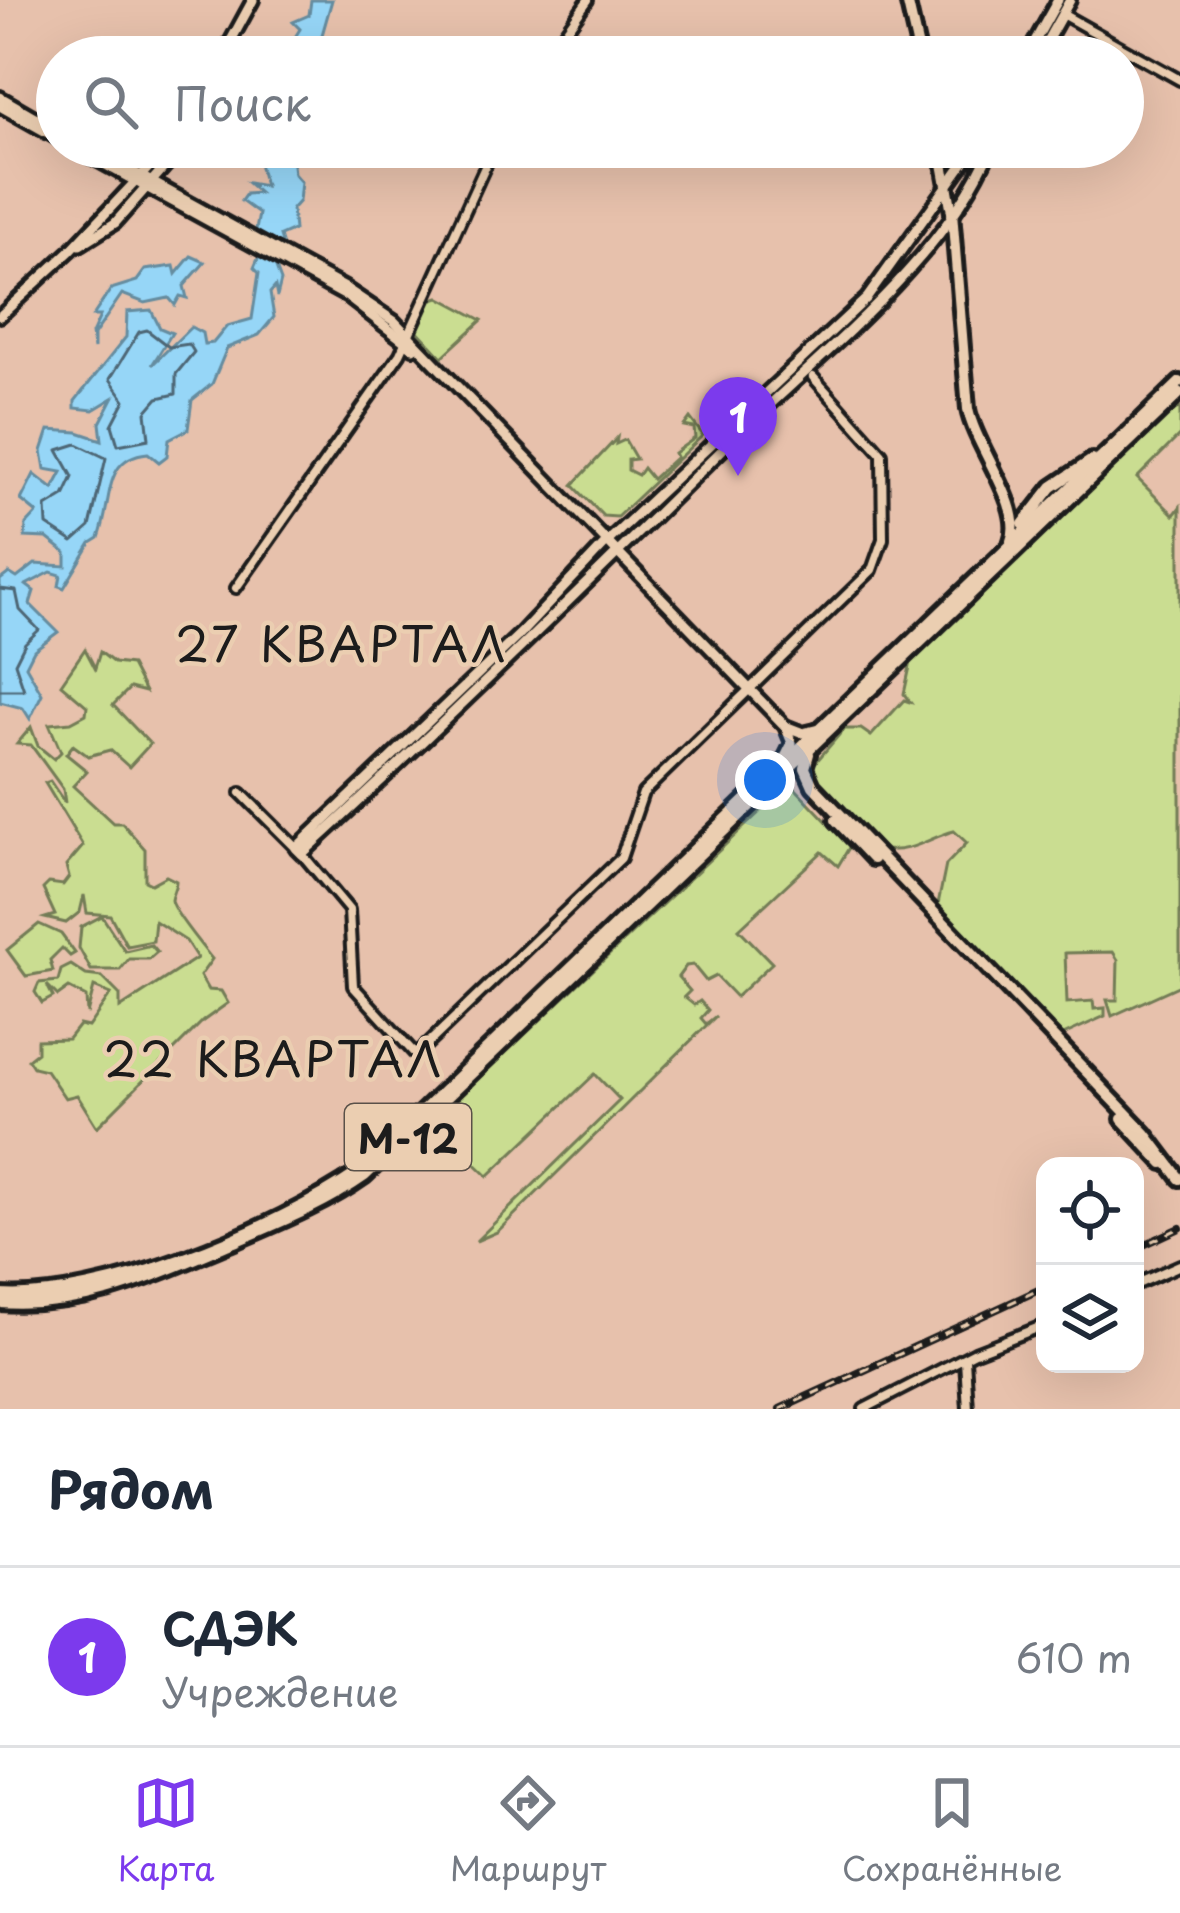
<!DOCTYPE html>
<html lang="ru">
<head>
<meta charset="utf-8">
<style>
	:root { --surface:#fff; --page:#f2f2f3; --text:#1f2937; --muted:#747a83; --line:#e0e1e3; --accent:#7c3aed }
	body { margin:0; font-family:"Playpen Sans",sans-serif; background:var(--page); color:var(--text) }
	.controls { position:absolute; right:36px; bottom:36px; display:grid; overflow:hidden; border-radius:24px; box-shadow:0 12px 48px #0002 }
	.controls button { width:108px; height:108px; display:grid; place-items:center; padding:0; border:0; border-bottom:3px solid var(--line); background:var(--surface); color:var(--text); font:60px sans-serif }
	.you { position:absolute; left:765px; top:780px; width:42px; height:42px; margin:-30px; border:9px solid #fff; border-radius:50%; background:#1a73e8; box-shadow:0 0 0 18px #1a73e833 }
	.badge { display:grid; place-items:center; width:78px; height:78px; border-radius:50%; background:var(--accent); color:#fff; font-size:39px; font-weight:700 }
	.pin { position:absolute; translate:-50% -99px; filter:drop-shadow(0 3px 6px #0008) }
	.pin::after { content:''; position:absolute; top:63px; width:42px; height:36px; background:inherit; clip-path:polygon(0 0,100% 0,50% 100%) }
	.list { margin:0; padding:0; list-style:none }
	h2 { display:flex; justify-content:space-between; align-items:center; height:156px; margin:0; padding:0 48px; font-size:51px }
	h2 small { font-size:39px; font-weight:400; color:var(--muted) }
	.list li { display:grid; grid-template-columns:78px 1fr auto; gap:36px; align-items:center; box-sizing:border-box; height:180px; padding:0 48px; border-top:3px solid var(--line) }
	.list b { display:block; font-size:45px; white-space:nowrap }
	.list p { margin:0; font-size:39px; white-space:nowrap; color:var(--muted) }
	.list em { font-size:39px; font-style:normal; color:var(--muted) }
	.icon { flex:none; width:66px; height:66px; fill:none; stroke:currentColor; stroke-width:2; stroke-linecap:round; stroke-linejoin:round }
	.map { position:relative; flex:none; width:1180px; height:1409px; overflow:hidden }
	.search { position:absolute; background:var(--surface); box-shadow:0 12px 48px #0002; left:36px; right:36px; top:36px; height:132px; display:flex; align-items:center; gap:30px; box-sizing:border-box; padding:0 42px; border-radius:66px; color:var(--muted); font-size:45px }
	.sheet { height:336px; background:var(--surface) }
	nav { display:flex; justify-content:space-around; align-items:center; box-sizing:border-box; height:168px; border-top:3px solid var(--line); background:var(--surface); font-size:33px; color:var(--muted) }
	nav a { display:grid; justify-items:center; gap:6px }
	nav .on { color:var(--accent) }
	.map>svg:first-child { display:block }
</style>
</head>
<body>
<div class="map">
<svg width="1180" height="1409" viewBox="0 0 1180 1409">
	<rect width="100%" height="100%" fill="#e7c1ac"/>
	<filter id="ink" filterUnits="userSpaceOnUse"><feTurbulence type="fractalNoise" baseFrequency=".00833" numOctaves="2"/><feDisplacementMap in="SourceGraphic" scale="24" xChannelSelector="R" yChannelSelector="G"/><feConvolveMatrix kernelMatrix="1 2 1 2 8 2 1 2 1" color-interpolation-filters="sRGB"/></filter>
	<g filter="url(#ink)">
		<!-- green -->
		<g fill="#cadd91" stroke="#737c56" stroke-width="3">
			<polygon points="439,297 482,320 442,357 414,327 427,301"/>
			<path d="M1180 408V435L1137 478 1174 515 1180 507V985L1112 1016 1107 1000H1117L1118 960 1113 952 1065 953 1067 1003 1093 1001 1094 1009 1105 1008V1016L1061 1036 937 909 946 865 967 843 954 831C930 837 913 853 883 850L812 781 810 769 844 729H861L871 736 904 700 910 702 904 694 911 662 1171 410Z"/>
			<polygon points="690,418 703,435 617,517 603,516 573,485 617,438 616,444 625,440 636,459 628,460 628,470 638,475 643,468 652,479 676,457 674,453 695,438 694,428 684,426"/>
			<path d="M85 649 95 668 100 652 114 663 131 665 145 692 130 688 113 705 150 744 129 767 110 750 88 756 73 745 66 754 87 771 73 786 113 823H122L145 849V881L151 884 166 876 176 881C176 887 172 893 171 900 171 909 204 949 212 959L200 976 208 990 221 991 228 1003 203 1021 97 1127 77 1095 65 1098 46 1070 33 1067 28 1059 37 1052V1040L68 1039 79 1025 88 1027 111 994 94 987 87 1014 86 997 69 988 58 996 47 985 53 997 42 1003 35 992 39 983 58 981 61 970 71 965 86 975 102 977 120 995V1008L197 958 186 941 155 921 153 941 127 946 110 915 87 913 84 895 80 912 66 923 45 918 55 915 43 889 49 883 63 885 69 877 66 866 83 846 45 783 50 781 65 803 63 789 31 745 17 744 31 727 38 746 54 759 61 752 49 724 71 722 86 714 87 706 61 684Z"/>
			<polygon points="794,787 850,846 838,866 822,852 739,929 772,963 736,997 716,976 706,981 693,965 686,966 678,977 690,991 684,997 694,1005 700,1001 708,1010 701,1018 706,1024 716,1016 497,1232 476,1241 620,1100 595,1074 488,1176 439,1129 441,1114 783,790"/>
			<polygon points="102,916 125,951 151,945 157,952 149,959 129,959 120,970 91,970 79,948 81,927"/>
			<polygon points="39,924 61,934 75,953 70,956 62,948 50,960 53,971 26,976 7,950"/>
		</g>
		<!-- water -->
		<g fill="#96d6f7" stroke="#658c9f" stroke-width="3">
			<polygon points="311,0 332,0 320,42 316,40 306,57 262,57 290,45 300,29 293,22 309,15"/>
			<path d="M249 147H291L294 174 301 182 299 201 292 209 294 230 280 236 286 256 278 257 275 265 281 281 277 297 275 287 270 293 274 317 259 335 227 348 212 384 192 400 188 429 169 439 167 456 159 462 148 453C102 457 113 501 99 538L91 543 64 588 59 586 61 575 51 572 26 585 34 591 30 604 58 632 34 650 26 666 42 694 30 719 23 708 0 702V580L9 573 17 578 35 564 66 566V553L47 538 25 537 26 525 37 513 21 500 34 474 53 489 62 472 45 469 42 451 49 430 78 432 102 440 100 423 113 398 93 410 75 408V401L126 337 127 312 151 310 160 328 172 333 152 365 191 327 202 333 204 344 213 343 227 326 252 319 259 273 254 268 264 245 254 240 259 214 241 201 246 194 259 193 248 183 265 186 256 152Z"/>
			<polygon points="191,256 205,262 184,286 187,298 180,296 175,305 169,298 145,303 122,294 94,335 94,349 92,334 100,316 93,316 111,289 137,281 145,270 174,266 176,274"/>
		</g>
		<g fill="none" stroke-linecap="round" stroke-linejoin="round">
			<!-- shore -->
			<g stroke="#4d6674" stroke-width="3">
				<polygon points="147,330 169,347 189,344 194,352 176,374 176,394 158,398 146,412 149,439 118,445 112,425 125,400 110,379 139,332"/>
				<polygon points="77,444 106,458 90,527 73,542 47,525 46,507 64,496 73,477 58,450"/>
				<polyline points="0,589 16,591 20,610 39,630 25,643 15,663 24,690 0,690"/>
			</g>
			<defs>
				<g id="tertiary">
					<polyline points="1062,14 1180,80"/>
					<polyline points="547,57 588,0"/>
					<polyline points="236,588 400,354 494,147"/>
					<polyline points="241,793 296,848"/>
					<polyline points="302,854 349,910 353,986 416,1055 621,858 643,793 872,570 883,539 882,454 813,377"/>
					<polyline points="1135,1285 1180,1265"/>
					<polyline points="965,1359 968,1409"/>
					<polyline points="864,1409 975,1352 1045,1325"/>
				</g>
				<g id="secondary">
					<polyline points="222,57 253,0"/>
					<polyline points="1026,57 1058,0"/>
					<polyline points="1038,57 1070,0"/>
					<polyline points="0,97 57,130"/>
					<polyline points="0,106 57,138"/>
					<polyline points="73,147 346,296 413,348"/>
					<polyline points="88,147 345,288 394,321 785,726 792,743 784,759"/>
					<path d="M975 147 867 298 605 544 521 633 296 848 302 854C445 723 583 587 721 451 810 362 943 264 991 147"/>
					<polyline points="80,245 115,223 182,147"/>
					<polyline points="0,316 70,251 168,147"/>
					<polyline points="785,726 803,733 820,729"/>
				</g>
				<g id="primary">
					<polyline points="907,0 920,57"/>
					<path d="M940 147 952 212 968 409C975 447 1025 507 1011 541"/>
					<polyline points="1023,524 1052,487 1092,460"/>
					<polyline points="809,754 805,768 813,786 1146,1134 1180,1179"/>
					<polyline points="836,820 873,859"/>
					<polyline points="1122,1119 1163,1163"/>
					<path d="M0 1295C101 1302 276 1229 360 1171L1180 382"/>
					<path d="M0 1303C86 1309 155 1275 232 1243 278 1223 324 1205 365 1176L1180 393"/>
				</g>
			</defs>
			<!-- tertiary casing -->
			<use href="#tertiary" stroke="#1c1c1c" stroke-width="16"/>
			<!-- secondary casing -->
			<use href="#secondary" stroke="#1c1c1c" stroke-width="18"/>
			<!-- primary casing -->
			<use href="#primary" stroke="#1c1c1c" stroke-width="20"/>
			<!-- tertiary -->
			<use href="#tertiary" stroke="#ebceb1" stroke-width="8"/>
			<!-- secondary -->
			<use href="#secondary" stroke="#ebceb1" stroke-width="9"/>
			<!-- primary -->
			<use href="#primary" stroke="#ebceb1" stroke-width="10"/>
			<defs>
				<g id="rail">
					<polyline points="1135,1249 1180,1228"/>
					<polyline points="780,1409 1045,1287"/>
				</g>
			</defs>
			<!-- rail casing -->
			<use href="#rail" stroke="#1c1c1c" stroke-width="8"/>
			<!-- rail -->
			<use href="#rail" stroke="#ebceb1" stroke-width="3" stroke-dasharray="9" stroke-linecap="butt"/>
		</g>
	</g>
	<g text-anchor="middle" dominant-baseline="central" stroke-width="9" stroke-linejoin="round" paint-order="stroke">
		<!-- shield labels -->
		<rect fill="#ebceb1" stroke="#5a5149" stroke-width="3" x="345" y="1104" width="126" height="66" rx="9"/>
		<g font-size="39" font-weight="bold" fill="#1c1c1c">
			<text x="408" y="1137">М-12</text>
		</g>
		<!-- quarter labels -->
		<g font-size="48" letter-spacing="3" fill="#1c1c1c" stroke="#ebceb1">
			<text x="342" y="642">27 КВАРТАЛ</text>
			<text x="274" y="1057">22 КВАРТАЛ</text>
		</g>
	</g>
</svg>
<div class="controls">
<button><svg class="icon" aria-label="locate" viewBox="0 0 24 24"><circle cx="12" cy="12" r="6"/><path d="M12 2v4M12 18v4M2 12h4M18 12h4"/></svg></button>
<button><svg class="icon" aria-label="layers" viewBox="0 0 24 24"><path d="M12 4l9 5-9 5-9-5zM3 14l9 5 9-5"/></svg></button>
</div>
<div class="you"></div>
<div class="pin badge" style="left:738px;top:476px">1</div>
<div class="search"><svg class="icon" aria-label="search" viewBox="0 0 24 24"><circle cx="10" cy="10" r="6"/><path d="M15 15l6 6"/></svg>Поиск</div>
</div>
<section class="sheet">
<h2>Рядом<small></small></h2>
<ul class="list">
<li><span class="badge">1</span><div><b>СДЭК</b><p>Учреждение</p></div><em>610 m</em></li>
</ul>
</section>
<nav>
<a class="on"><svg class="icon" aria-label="map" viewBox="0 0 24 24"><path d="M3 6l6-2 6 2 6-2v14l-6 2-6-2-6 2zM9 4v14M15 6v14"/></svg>Карта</a>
<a><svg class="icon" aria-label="directions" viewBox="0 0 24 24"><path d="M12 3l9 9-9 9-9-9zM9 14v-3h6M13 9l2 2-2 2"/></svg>Маршрут</a>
<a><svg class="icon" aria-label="saved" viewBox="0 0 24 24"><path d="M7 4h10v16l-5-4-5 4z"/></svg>Сохранённые</a>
</nav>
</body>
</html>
